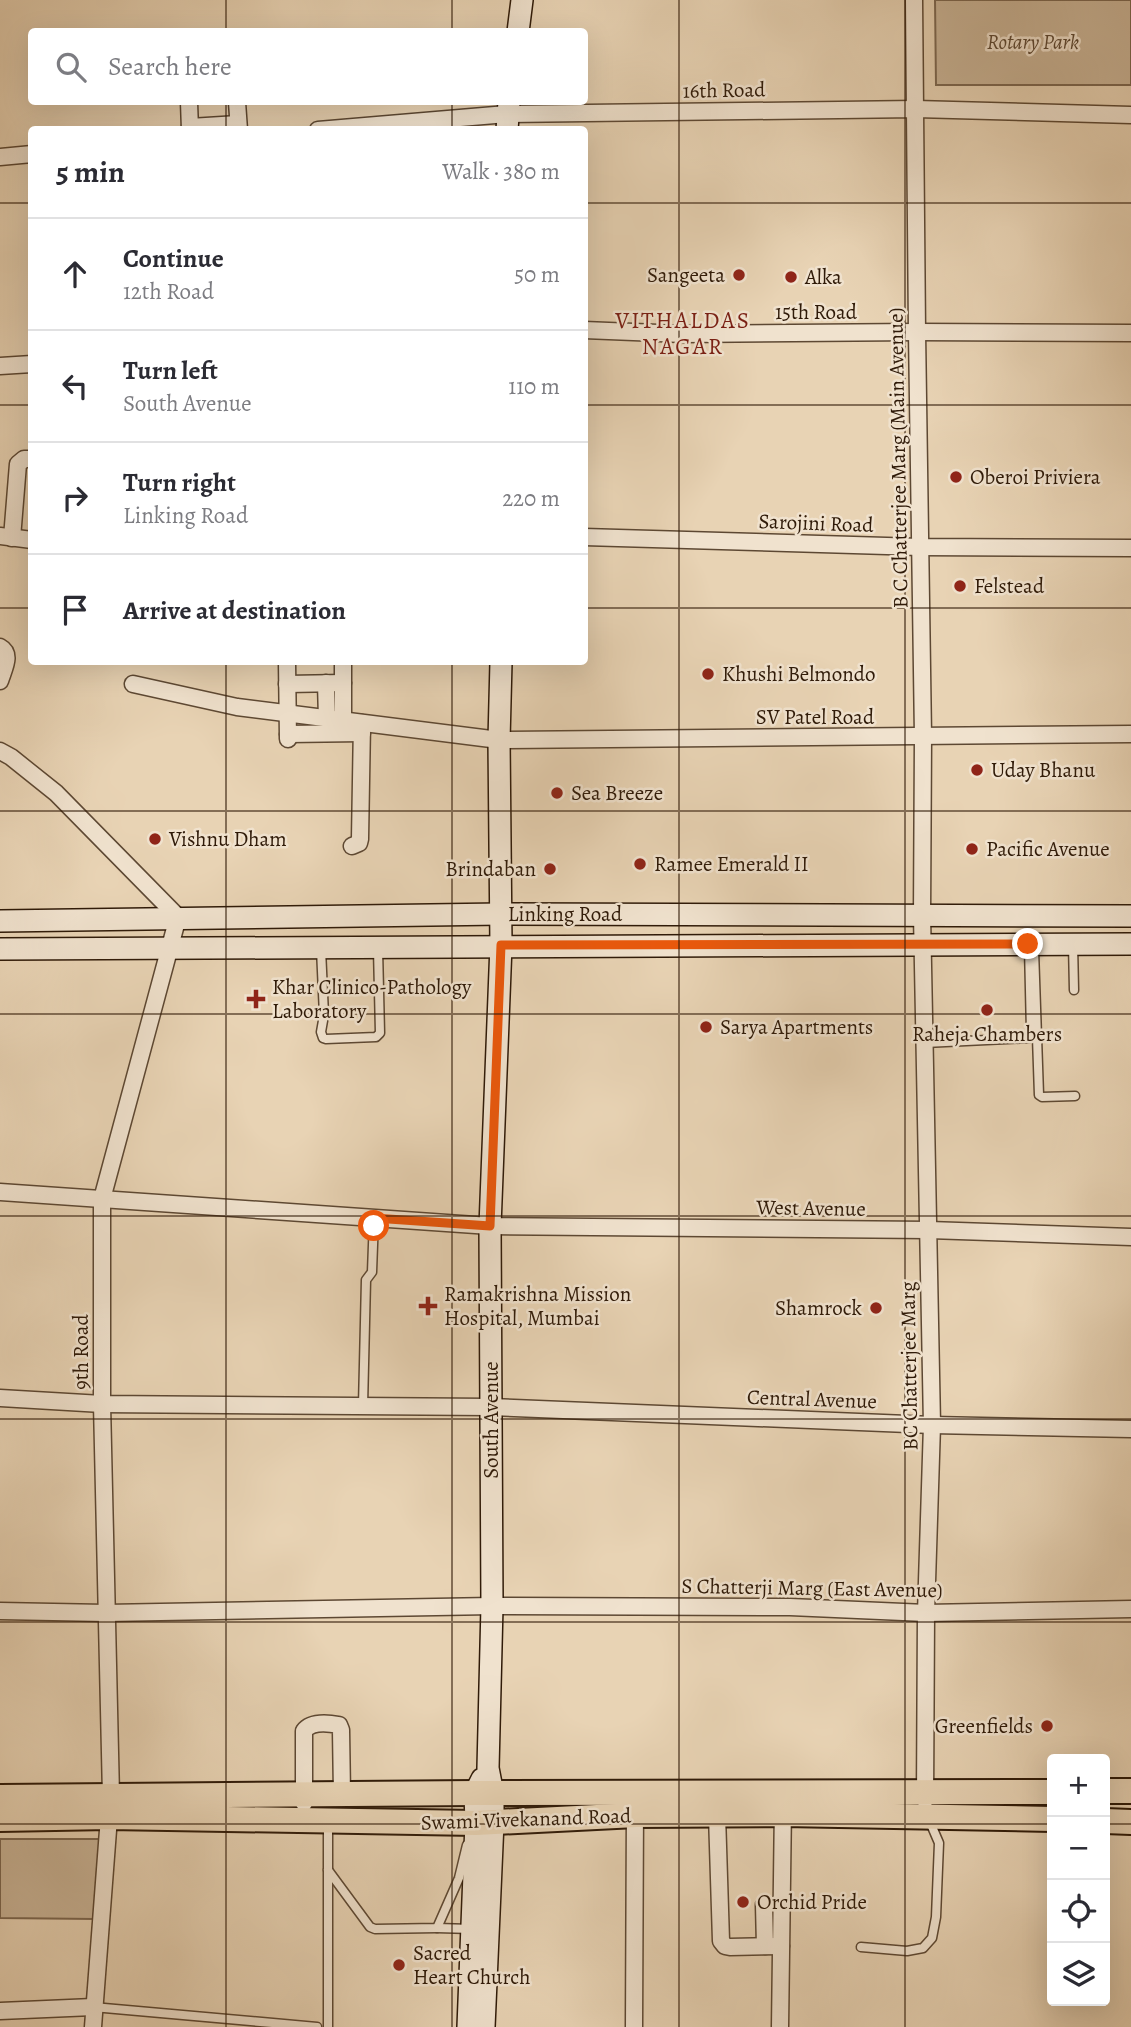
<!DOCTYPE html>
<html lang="en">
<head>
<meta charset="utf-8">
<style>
	:root { --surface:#fff; --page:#f7f7f7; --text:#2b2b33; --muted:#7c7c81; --line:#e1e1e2 }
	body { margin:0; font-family:Alegreya,serif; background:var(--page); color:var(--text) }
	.controls { position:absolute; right:21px; bottom:21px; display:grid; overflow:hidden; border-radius:7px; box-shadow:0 7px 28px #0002 }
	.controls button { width:63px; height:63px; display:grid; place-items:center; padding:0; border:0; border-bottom:2px solid var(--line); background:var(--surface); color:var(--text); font:35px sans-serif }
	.stop { position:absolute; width:21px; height:21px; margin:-16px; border:5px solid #ea580c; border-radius:50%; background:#fff }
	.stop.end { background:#ea580c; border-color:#fff; box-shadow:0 2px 7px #0008 }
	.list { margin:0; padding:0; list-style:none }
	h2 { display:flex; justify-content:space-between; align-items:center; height:91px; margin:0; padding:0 28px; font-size:30px }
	h2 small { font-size:23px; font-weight:400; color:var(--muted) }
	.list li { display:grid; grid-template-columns:46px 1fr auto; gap:21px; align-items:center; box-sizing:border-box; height:112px; padding:0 28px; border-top:2px solid var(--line) }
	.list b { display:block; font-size:26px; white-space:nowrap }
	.list p { margin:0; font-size:23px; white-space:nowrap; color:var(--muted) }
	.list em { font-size:23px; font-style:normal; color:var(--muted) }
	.icon { flex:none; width:38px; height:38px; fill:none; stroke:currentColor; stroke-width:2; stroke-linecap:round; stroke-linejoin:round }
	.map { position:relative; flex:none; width:1131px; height:2027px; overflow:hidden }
	.search { position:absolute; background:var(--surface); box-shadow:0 7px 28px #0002; left:28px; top:28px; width:560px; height:77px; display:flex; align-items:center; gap:18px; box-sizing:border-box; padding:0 24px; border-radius:7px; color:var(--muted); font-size:26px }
	.panel { position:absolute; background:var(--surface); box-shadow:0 7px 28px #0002; left:28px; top:126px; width:560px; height:539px; border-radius:7px }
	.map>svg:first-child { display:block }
</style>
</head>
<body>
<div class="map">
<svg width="1131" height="2027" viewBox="0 0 1131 2027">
	<rect width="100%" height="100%" fill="#e8d3b4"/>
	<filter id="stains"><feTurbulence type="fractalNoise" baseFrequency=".00286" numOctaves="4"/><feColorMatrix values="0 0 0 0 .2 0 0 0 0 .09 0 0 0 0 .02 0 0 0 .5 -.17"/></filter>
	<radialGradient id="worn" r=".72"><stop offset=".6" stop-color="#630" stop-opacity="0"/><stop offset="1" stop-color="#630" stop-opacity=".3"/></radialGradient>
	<!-- park -->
	<g fill="#c9b497" stroke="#7c6750" stroke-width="2">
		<polygon points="935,0 1131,0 1131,85 936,85"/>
		<polygon points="0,1839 101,1839 94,1919 0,1918"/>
	</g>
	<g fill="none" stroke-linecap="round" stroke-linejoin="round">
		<defs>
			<g id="lane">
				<polyline points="1073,944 1074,990"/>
				<polyline points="321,949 324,1015 321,1032 323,1038 326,1039 376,1037 380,1033 378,949"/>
				<polyline points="1034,950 1039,1095 1042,1097 1075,1096"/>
				<polyline points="925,1043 1029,1038 1031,1032 1029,947"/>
				<polyline points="363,1406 366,1280 372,1272 374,1218"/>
				<polyline points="328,1823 328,2027"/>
				<polyline points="328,1870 370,1927 375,1929 437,1928 459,1878 467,1845"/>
				<polyline points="437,1928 472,1929"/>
				<polyline points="861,1947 907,1951 923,1948 932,1938 936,1917 939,1843 930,1822"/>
				<polyline points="93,2007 317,2027"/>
			</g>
			<g id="street">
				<polyline points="914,0 917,332 923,737 922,915 932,1425 926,1613 925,1800"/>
				<polyline points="189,102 190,130"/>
				<polyline points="237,102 239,130"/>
				<polyline points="190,127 238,124"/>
				<polyline points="318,130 507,114 916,109 1131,115"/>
				<polyline points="0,157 32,154"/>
				<polyline points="584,330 683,334 917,332 1131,333"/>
				<polyline points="0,366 32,364"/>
				<polyline points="0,536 32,540"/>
				<polyline points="584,537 920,547 1131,548"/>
				<polyline points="12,538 18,464 24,459 32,459"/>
				<path d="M0 647C13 654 3 670 0 681"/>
				<polyline points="287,662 288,739"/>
				<polyline points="326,683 327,719"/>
				<polyline points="133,684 237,707 499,740 1131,734"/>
				<polyline points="287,684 343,683"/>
				<polyline points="343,720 343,662"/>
				<polyline points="288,734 362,733"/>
				<polyline points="0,751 11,757 56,793 178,917 102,1199 102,1404 111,1796"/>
				<polyline points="352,846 359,843 360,839 362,723"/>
				<polyline points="0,1192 490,1226 929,1230 1131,1237"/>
				<polyline points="0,1398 102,1404 491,1407 932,1425 1131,1429"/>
				<polyline points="0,1611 106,1613 492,1606 790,1607 926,1613 1131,1609"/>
				<path d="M304 1803V1731C311 1721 328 1723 339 1725L341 1730 342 1794"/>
				<polyline points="717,1815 721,1941 725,1946 730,1947 781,1946"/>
				<polyline points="764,1905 765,1946"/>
				<polyline points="0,2011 93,2007"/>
				<polyline points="93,2027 109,1817"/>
				<polyline points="634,2027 635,1805"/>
				<polyline points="780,2027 783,1805"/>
			</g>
			<g id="secondary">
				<polyline points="518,32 522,0"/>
				<polyline points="507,130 509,102"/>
				<polyline points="0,921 501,914 1131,916"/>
				<polyline points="0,949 1131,944"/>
				<polyline points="468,2027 476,1823 475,1793 482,1779"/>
				<polyline points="484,2027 493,1822 493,1794 488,1768 492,1606 490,1226 501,945 499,740 501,662"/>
			</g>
			<g id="primary">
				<polyline points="1105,1791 1131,1791"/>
				<polyline points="0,1797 475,1793 1052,1792"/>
				<polyline points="0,1819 109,1817 476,1823 636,1815 784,1814 1052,1819"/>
				<polyline points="1105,1821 1131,1822"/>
			</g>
		</defs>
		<!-- lane casing -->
		<use href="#lane" stroke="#5d4833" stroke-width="11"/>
		<!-- street casing -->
		<use href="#street" stroke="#5d4833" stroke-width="19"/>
		<!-- secondary casing -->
		<use href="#secondary" stroke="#2f1a08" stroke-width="24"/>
		<!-- primary casing -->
		<use href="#primary" stroke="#2f1a08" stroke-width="28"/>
		<!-- lane -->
		<use href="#lane" stroke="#f0e2ce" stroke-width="8"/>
		<!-- street -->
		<use href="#street" stroke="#f0e2ce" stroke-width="16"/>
		<!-- secondary -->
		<use href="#secondary" stroke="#f0e2ce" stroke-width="21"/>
		<!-- primary -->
		<use href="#primary" stroke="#e8d3b4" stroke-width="24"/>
	</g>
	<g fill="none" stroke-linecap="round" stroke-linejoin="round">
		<!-- route -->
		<polyline stroke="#ea580c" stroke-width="9" points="374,1226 374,1218 490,1226 501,945 1028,944"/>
	</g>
	<!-- grid -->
	<path fill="none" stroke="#2f1a08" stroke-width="2" stroke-opacity="0.55" d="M226 0V32M452 0V32M679 0V2027M905 0V2027M226 102V130M452 102V130M0 203H32M584 203H1131M0 405H32M584 405H1131M0 608H32M584 608H1131M226 662V2027M452 662V2027M0 811H1131M0 1014H1131M0 1216H1131M0 1419H1131M0 1622H1131M0 1824H1052M1105 1824H1131"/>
	<!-- markers -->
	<g fill="#8f2418" stroke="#f0e2ce" stroke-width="2.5">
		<circle cx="739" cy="275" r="7"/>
		<circle cx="791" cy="277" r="7"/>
		<circle cx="956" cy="477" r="7"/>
		<circle cx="960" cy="586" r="7"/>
		<circle cx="708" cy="674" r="7"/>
		<circle cx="977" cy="770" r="7"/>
		<circle cx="557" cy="793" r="7"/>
		<circle cx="155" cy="839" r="7"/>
		<circle cx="972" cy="849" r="7"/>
		<circle cx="640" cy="864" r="7"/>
		<circle cx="550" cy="869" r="7"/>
		<path d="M252.5 988.5h7v7h7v7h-7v7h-7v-7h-7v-7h7z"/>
		<circle cx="987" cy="1010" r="7"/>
		<circle cx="706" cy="1027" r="7"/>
		<path d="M424.5 1295.5h7v7h7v7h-7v7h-7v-7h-7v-7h7z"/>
		<circle cx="876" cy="1308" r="7"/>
		<circle cx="1047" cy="1726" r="7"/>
		<circle cx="743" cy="1902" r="7"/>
		<circle cx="399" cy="1965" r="7"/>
	</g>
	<g text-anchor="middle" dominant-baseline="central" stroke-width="5" stroke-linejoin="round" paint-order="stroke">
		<!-- park labels -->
		<g font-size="21" font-style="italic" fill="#5d4833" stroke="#f0e2ce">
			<text x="1033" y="42">Rotary Park</text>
		</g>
		<!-- street labels -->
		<g font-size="21" fill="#2f1a08" stroke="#f0e2ce">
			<text transform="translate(724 90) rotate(-1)">16th Road</text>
			<text x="816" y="312">15th Road</text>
			<text transform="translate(898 458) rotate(-91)">B C Chatterjee Marg (Main Avenue)</text>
			<text transform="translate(816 523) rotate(2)">Sarojini Road</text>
			<text x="815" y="717">SV Patel Road</text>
			<text x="565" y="914">Linking Road</text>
			<text transform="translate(811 1208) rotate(1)">West Avenue</text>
			<text transform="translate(81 1352) rotate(-90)">9th Road</text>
			<text transform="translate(909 1366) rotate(-91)">BC Chatterjee Marg</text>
			<text transform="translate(812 1399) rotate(2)">Central Avenue</text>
			<text transform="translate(491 1420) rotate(-90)">South Avenue</text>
			<text transform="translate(812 1588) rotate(1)">S Chatterji Marg (East Avenue)</text>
			<text transform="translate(526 1819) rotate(-2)">Swami Vivekanand Road</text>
		</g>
		<!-- poi labels -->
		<g font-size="21" fill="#2f1a08" stroke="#f0e2ce" text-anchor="start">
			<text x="725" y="275" text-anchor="end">Sangeeta</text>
			<text x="805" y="277">Alka</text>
			<text x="970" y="477">Oberoi Priviera</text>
			<text x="974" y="586">Felstead</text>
			<text x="722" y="674">Khushi Belmondo</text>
			<text x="991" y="770">Uday Bhanu</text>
			<text x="571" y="793">Sea Breeze</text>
			<text x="169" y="839">Vishnu Dham</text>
			<text x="986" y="849">Pacific Avenue</text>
			<text x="654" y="864">Ramee Emerald II</text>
			<text x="536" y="869" text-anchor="end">Brindaban</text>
			<text x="272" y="987">Khar Clinico-Pathology<tspan x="272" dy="24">Laboratory</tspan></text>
			<text x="720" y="1027">Sarya Apartments</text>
			<text x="987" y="1034" text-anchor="middle">Raheja Chambers</text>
			<text x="444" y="1294">Ramakrishna Mission<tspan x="444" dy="24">Hospital, Mumbai</tspan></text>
			<text x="862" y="1308" text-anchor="end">Shamrock</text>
			<text x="1033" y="1726" text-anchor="end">Greenfields</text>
			<text x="757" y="1902">Orchid Pride</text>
			<text x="413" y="1953">Sacred<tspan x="413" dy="24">Heart Church</tspan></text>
		</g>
		<!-- neighbourhood labels -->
		<g font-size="23" letter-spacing="2" fill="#7a1f14" stroke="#f0e2ce">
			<text x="683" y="320">VITHALDAS<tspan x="683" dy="26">NAGAR</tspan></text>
		</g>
	</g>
	<rect width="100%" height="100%" filter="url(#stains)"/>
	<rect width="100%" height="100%" fill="url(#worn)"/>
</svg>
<div class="controls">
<button>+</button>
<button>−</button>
<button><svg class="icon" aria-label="locate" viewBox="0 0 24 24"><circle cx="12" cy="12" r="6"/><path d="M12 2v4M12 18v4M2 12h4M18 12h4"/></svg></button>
<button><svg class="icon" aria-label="layers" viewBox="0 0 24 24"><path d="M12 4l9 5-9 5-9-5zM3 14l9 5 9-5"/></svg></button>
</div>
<div class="stop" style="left:374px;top:1226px"></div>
<div class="stop end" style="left:1028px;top:944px"></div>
<div class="search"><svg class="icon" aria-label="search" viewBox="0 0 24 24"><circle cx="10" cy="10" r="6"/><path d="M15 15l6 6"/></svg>Search here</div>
<section class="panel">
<h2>5 min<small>Walk · 380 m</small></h2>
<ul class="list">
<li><svg class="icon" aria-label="ahead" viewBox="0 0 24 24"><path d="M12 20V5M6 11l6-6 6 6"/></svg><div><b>Continue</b><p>12th Road</p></div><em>50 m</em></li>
<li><svg class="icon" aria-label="left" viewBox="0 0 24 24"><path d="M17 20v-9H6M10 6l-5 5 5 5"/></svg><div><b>Turn left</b><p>South Avenue</p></div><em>110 m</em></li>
<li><svg class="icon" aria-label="right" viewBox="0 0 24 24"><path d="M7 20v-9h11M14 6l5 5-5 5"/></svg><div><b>Turn right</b><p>Linking Road</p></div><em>220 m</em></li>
<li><svg class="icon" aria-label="arrive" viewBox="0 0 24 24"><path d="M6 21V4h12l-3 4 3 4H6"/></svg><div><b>Arrive at destination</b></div></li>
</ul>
</section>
</div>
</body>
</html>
